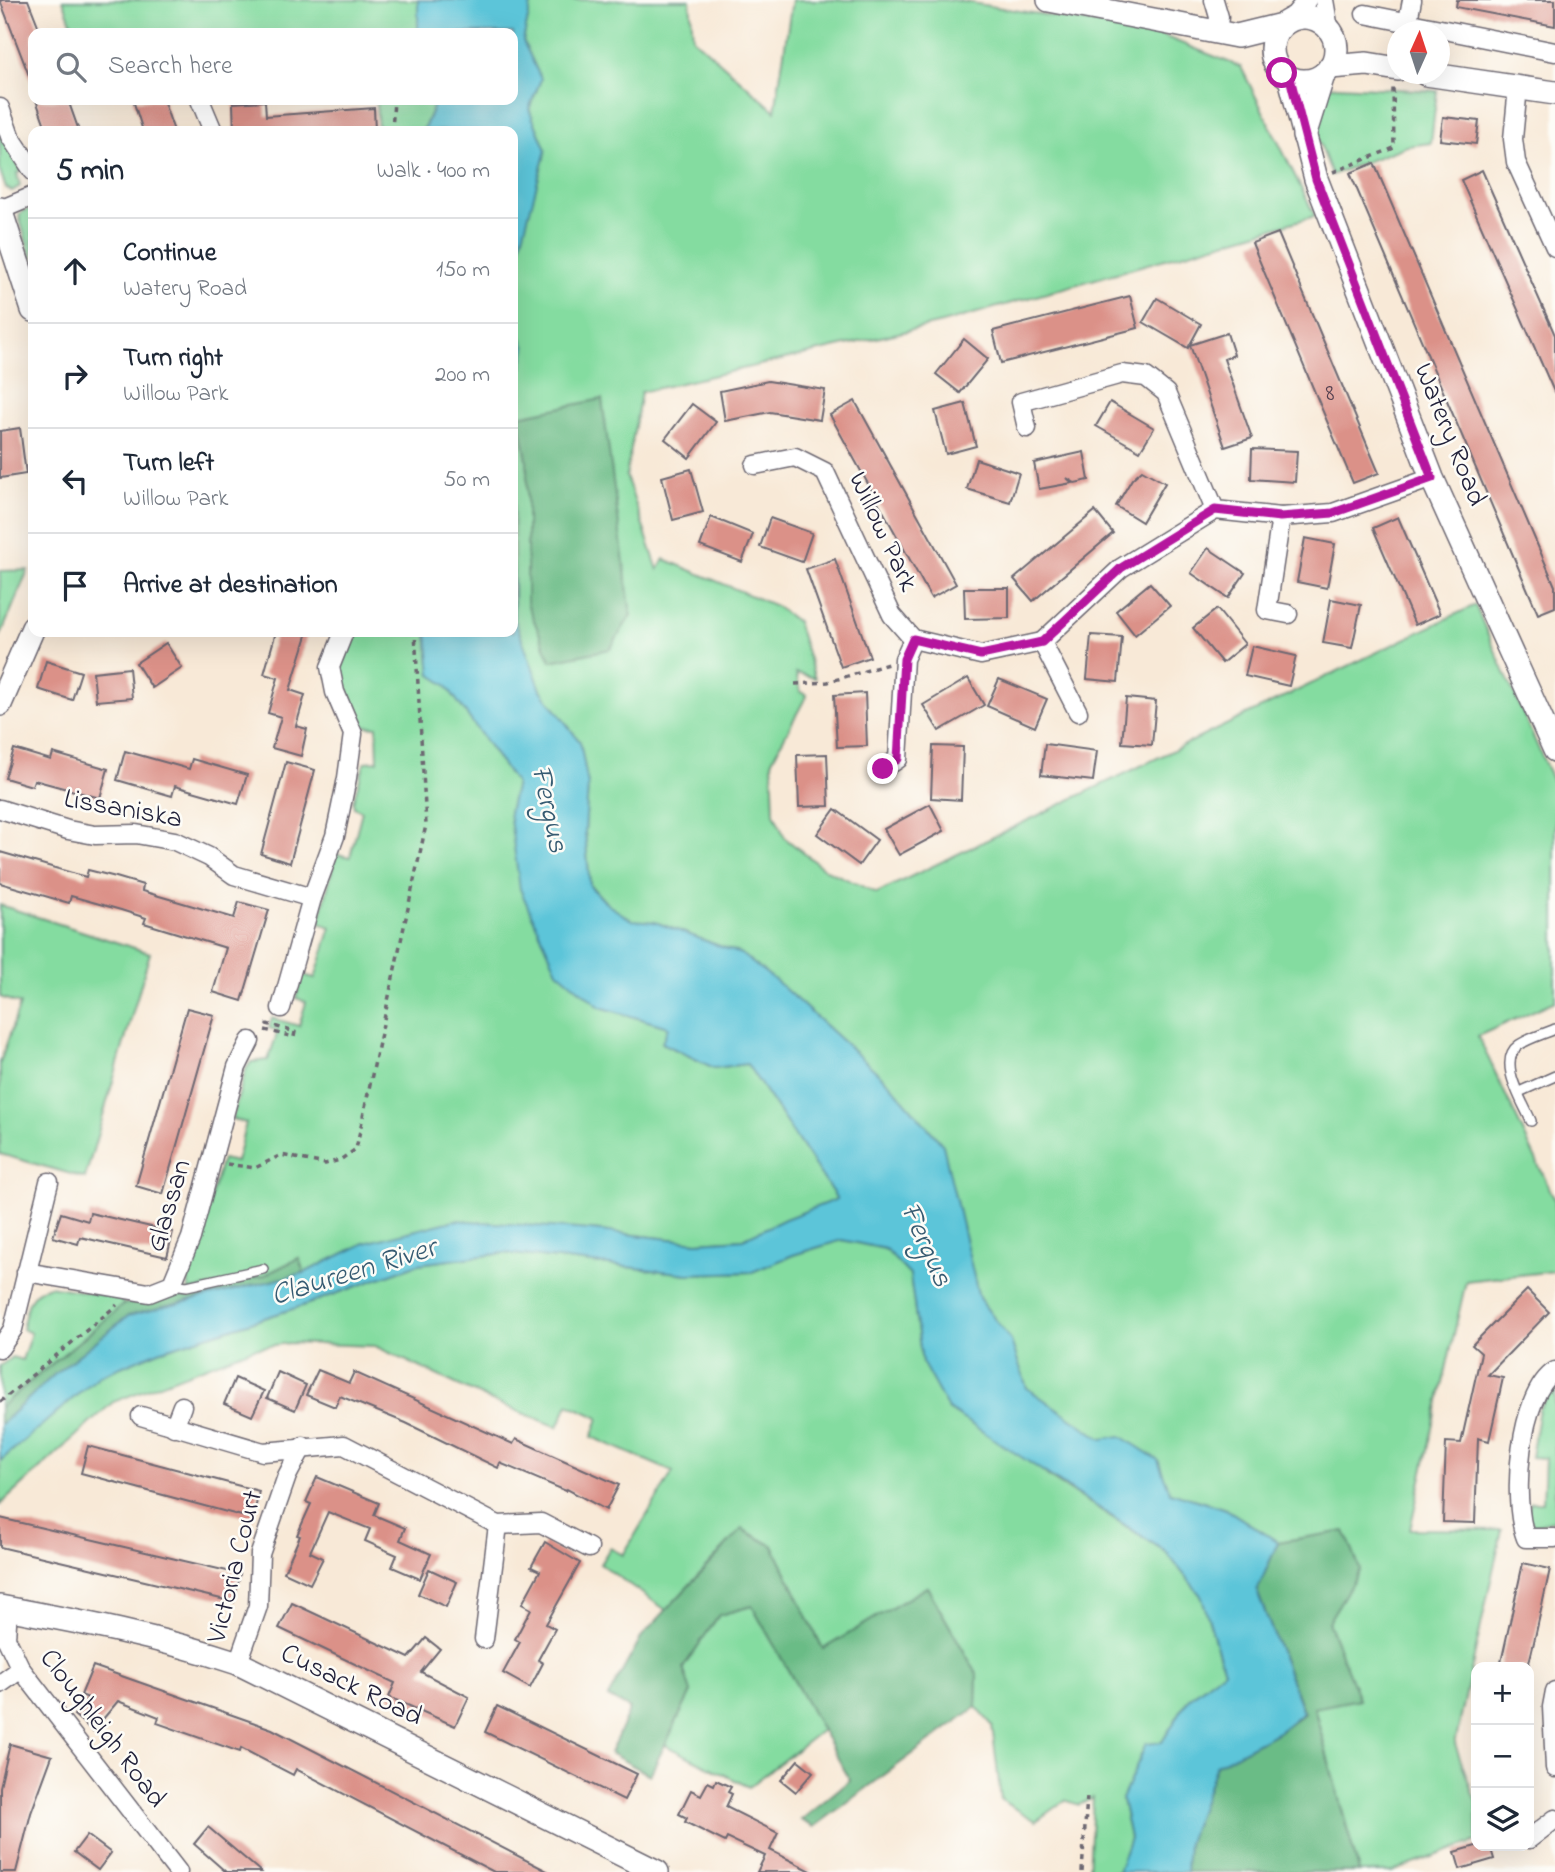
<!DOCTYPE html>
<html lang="en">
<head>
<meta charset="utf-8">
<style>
	:root { --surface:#fff; --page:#f6f6f7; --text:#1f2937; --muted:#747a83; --line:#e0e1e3 }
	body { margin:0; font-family:"Indie Flower",sans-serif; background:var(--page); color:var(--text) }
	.controls { position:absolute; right:21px; bottom:21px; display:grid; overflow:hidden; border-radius:14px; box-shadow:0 7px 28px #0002 }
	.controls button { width:63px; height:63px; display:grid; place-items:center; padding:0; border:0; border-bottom:2px solid var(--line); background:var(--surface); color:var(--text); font:35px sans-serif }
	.compass { position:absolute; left:1387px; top:21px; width:63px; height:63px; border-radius:50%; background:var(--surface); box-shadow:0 7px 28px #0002; rotate:3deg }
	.stop { position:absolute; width:21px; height:21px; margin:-16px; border:5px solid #b5179e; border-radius:50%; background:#fff }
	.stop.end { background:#b5179e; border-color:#fff; box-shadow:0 2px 7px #0008 }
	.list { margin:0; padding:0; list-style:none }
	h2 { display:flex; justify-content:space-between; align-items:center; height:91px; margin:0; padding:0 28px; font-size:30px }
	h2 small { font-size:23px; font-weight:400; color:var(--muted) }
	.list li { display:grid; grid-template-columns:46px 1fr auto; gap:21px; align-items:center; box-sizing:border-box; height:105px; padding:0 28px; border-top:2px solid var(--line) }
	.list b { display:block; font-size:26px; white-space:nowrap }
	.list p { margin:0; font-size:23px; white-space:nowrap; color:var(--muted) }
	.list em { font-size:23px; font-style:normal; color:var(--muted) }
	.icon { flex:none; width:38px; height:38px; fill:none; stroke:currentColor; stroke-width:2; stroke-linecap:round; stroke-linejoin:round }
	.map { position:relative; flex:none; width:1555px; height:1872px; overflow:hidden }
	.search { position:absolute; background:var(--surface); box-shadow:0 7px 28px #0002; left:28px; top:28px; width:490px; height:77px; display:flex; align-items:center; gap:18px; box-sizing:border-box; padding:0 24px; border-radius:14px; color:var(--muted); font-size:26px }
	.panel { position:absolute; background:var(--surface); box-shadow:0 7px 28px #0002; left:28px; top:126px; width:490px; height:511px; border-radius:14px }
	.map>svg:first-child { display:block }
</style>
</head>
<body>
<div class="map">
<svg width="1555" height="1872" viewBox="0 0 1555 1872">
	<rect width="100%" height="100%" fill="#fdfcf7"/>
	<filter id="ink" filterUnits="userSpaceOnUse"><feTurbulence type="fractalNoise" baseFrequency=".0143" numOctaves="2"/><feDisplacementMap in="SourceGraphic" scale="14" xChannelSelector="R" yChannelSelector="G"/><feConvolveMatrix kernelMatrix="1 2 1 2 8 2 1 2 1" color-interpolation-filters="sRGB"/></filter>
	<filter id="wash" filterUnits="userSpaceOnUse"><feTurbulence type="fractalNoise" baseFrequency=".00686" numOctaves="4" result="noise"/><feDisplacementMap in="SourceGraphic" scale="28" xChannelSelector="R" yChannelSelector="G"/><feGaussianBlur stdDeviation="1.57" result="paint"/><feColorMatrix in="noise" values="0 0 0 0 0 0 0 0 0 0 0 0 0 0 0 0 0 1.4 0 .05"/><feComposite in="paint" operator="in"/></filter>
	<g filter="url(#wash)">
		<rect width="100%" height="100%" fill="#f8e9d7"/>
		<!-- green -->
		<g fill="#84dca0" stroke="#537f6e" stroke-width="2" fill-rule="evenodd">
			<polygon points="63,0 418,0 418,33 75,33"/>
			<path d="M532 0H690L693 38 775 111 792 0H953L1156 33 1241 67 1315 216 942 323 641 392 626 476 658 570 664 559 776 606 797 622 815 678 796 673 800 691 807 695 772 760 774 813 785 838 824 869 877 893 1475 605 1555 786V1001L1478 1036 1555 1200V1271L1466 1281 1410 1529 1502 1530 1455 1744 1476 1802V1841L1392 1872H1359L1314 1707 1359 1699 1328 1622 1360 1570 1345 1531 1278 1542 1226 1509 1169 1492 1027 1388 1011 1341 979 1298 963 1237 890 1084 776 981 741 954 655 922 632 921 608 905 590 885 585 832 588 785 580 742 541 690 514 618 513 403 526 348 513 319V264L546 150 529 109 541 79 523 41ZM602 400 527 460 519 416Z"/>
			<polygon points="1297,84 1437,91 1431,143 1407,146 1332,175"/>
			<polygon points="376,100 436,100 423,131 378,131"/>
			<polygon points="0,131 22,171 17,173 20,186 12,191 6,188 0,171"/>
			<polygon points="33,209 33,266 19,215 24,210"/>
			<polygon points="28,570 0,637 0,571"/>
			<path d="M353 632H427L431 675 446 685 516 784 509 812 600 1007 669 1027 662 1043 714 1068 747 1064 837 1199 743 1239 697 1242 591 1230 365 1243 304 1273 299 1258 263 1276 189 1291 188 1276 222 1159 236 1162 246 1123 232 1119 246 1069 251 1062 268 1060 278 1031 269 1028 272 1018 299 1026 306 1002 296 998 303 975 315 978 331 927 319 923 336 854 350 857 362 811 354 807 353 801 365 762 378 761 377 727 363 726C344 685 326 676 353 632Z"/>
			<polygon points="0,905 150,953 85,1178 0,1154 0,1063 20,1004 0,997"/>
			<polygon points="842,1240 885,1249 910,1275 922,1362 1049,1477 1166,1552 1202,1597 1224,1671 1189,1698 1162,1742 1122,1799 1130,1838 1118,1872 1089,1872 1093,1798 1079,1805 1065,1800 1036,1821 1001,1800 992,1725 976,1707 977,1674 927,1587 823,1649 773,1546 742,1529 666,1610 600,1564 610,1548 623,1555 673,1472 592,1437 599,1418 568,1404 558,1427 492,1401 375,1346 289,1343 254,1348 113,1402 0,1505 0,1461 99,1376 159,1351 302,1306 418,1264 505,1253 688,1274 752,1272 793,1255"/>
			<path d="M49 1286 118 1297 124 1304 0 1407V1366L12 1357 22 1360 31 1333 22 1329C27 1308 27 1293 49 1286Z"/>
			<polygon points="1555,1384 1555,1520 1534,1525 1527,1518 1530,1502 1543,1502 1545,1458 1531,1457 1539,1409"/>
			<polygon points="752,1606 822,1730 749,1787 665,1745 691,1692 683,1668 719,1615"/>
		</g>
		<!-- forest -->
		<g fill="#6bbc86" stroke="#466f60" stroke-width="2">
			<polygon points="602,399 631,615 610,649 551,661 527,604 527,460 519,416"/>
			<polygon points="299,1258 304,1273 128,1316 56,1373 0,1425 0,1407 124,1304 263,1276"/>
			<polygon points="742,1529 773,1546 823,1649 927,1587 977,1674 976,1707 814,1827 801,1820 850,1780 752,1606 719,1615 683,1668 691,1692 650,1775 610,1753 630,1709 608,1697 642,1636"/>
			<polygon points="1345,1531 1360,1570 1328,1622 1359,1699 1314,1708 1359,1872 1186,1872 1188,1842 1216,1765 1277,1733 1304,1713 1257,1591 1278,1542"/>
		</g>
		<!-- water -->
		<g fill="#5cc5d9" stroke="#3f748a" stroke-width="2">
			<polygon points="418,0 532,0 523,41 541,79 529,109 546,150 513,274 513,131 423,131 436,100 513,100 513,33 418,33"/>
			<polygon points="513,319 526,348 513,403"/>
			<polygon points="513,570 514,618 541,690 580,742 588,785 585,832 590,886 608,905 632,920 655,922 741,954 776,981 890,1084 943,1145 979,1298 1011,1341 1027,1388 1102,1439 1121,1436 1158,1460 1170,1492 1226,1509 1278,1542 1257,1591 1303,1712 1277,1733 1216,1765 1188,1842 1186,1872 1118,1872 1130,1838 1122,1799 1146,1744 1162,1742 1189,1698 1224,1671 1202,1597 1166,1552 948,1409 922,1362 910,1275 885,1249 842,1240 793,1255 752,1272 688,1274 505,1253 418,1264 302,1306 159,1351 99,1376 0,1461 0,1425 56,1373 128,1316 304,1273 365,1243 456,1220 591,1230 697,1242 743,1239 785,1219 837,1199 747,1064 714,1068 662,1043 668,1027 600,1007 557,971 520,889 509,812 516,784 446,685 431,675 427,632 513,632"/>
		</g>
		<g id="blocks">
			<!-- building -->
			<g fill="#db9188">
				<polygon points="0,0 28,0 41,33 33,33 33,86"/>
				<polygon points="1457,0 1555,0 1555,26 1456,7"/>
				<polygon points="36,100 68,100 79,131 47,131"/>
				<polygon points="133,100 163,100 174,131 143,131"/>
				<polygon points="265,101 266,116 374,108 375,131 234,131 233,103"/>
				<polygon points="1443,117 1479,121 1476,144 1440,140"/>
				<polygon points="1374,163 1555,586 1555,607 1538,614 1350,173"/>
				<polygon points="1482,170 1555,335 1555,394 1461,180"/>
				<polygon points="1278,233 1379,473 1353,483 1252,243"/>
				<polygon points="1130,296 1138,328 1001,363 993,331"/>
				<polygon points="1157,298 1201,324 1188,348 1143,322"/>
				<polygon points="1227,333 1234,355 1224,359 1252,438 1225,447 1190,345"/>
				<polygon points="964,339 988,359 960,393 936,374"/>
				<polygon points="768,381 825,390 820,420 770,412 725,421 720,391"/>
				<polygon points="855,401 956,584 931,598 830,415"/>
				<polygon points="1110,402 1154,428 1140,451 1096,426"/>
				<polygon points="965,403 976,446 946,454 935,411"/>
				<polygon points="692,404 716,422 689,458 665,439"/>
				<polygon points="20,428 26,474 0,478 0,431"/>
				<polygon points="1252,449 1297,451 1295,482 1251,479"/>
				<polygon points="1084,452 1089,480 1075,483 1067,478 1072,483 1039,489 1034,463"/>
				<polygon points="976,459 1019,473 1010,502 967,489"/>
				<polygon points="691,469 703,512 673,520 662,477"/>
				<polygon points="1142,470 1165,483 1142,522 1116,506 1132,479"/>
				<polygon points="1095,511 1113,533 1033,601 1014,579"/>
				<polygon points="711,517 753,534 742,562 700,546"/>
				<polygon points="1398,517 1440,614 1415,625 1373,528"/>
				<polygon points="770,518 812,533 802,562 760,547"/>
				<polygon points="1305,538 1335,544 1327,588 1297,582"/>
				<polygon points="1208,548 1245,573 1228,598 1191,573"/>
				<polygon points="835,559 870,657 841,667 806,569"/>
				<polygon points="1150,583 1170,606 1135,635 1116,611"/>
				<polygon points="964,588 1009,588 1009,618 965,619"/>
				<polygon points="1331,599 1361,605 1352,648 1323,643"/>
				<polygon points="1217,609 1245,644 1222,663 1193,628"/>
				<polygon points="276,632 308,632 290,690 305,695 296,726 307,729 301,756 272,748 281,717 268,713 278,678 264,674"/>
				<polygon points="1091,635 1122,637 1118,682 1087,679"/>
				<polygon points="166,643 182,668 152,688 136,663"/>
				<polygon points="1252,646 1296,656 1289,686 1245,676"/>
				<polygon points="46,661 81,672 72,700 38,689"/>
				<polygon points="129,668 132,698 96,701 93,672"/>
				<polygon points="968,678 984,705 939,731 923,705"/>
				<polygon points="999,679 1047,699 1035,727 987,706"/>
				<polygon points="865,693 867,746 837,747 834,695"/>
				<polygon points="1126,698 1156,701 1152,745 1122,743"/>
				<polygon points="1045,744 1097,751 1093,781 1041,775"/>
				<polygon points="933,746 963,747 961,800 931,798"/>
				<polygon points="14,749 51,760 53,753 108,769 100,798 34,780 32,786 5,778"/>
				<polygon points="125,751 189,769 192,759 247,775 238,804 175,786 172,796 117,780"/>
				<polygon points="827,754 829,806 799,807 797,755"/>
				<polygon points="286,762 315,770 290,863 261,854"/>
				<polygon points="930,804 944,831 899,855 884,829"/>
				<polygon points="835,809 877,840 859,865 817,834"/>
				<polygon points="0,852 86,877 88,870 116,877 143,885 142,891 234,918 239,902 269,910 242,1001 213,992 226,948 144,923 146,918 121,910 71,896 69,903 0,883"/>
				<polygon points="187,1008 214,1015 163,1194 136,1186"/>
				<polygon points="61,1213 88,1221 90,1213 173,1232 167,1257 80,1237 78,1244 53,1237"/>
				<polygon points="1527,1290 1549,1312 1488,1375 1503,1378 1489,1441 1478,1438 1475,1523 1443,1522 1446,1442 1461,1443 1481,1353 1472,1345"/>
				<polygon points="318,1370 349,1383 354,1372 513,1444 516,1439 619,1485 606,1510 567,1489 566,1491 500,1463 498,1468 406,1423 340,1396 335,1407 306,1395"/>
				<polygon points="278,1372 306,1385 295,1410 267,1398"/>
				<polygon points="235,1378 264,1391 252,1416 224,1404"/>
				<polygon points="88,1446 259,1491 253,1519 81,1473"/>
				<polygon points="317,1477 379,1503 374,1515 405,1528 400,1540 431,1554 420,1579 392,1567 397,1555 365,1541 370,1529 328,1512 310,1552 323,1558 310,1584 284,1572 300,1536 297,1535 311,1504 306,1502"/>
				<polygon points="0,1518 240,1574 234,1602 0,1547"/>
				<polygon points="545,1542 580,1563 546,1624 555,1629 538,1660 543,1663 530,1688 503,1673 520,1642 515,1639 531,1609 522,1604 540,1571 531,1567"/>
				<polygon points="1523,1563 1550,1569 1534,1642 1528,1667 1500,1667"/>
				<polygon points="429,1569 457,1582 446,1607 418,1594"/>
				<polygon points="292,1603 409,1658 426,1638 440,1649 421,1672 469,1697 455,1726 389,1697 395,1683 279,1628"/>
				<polygon points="93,1666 272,1729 549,1872 494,1872 296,1769 293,1775 241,1748 240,1752 157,1723 159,1717 118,1701 93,1731 74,1715 88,1698 81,1695"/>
				<polygon points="497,1706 637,1774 624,1800 485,1732"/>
				<polygon points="10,1744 52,1756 31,1813 16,1872 0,1872 0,1787"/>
				<polygon points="798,1760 813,1772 796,1792 781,1780"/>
				<polygon points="716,1780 731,1787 728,1792 732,1794 726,1807 778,1833 770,1850 813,1872 757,1872 765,1856 727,1838 725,1842 685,1822 687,1818 679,1814 691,1790 701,1795 708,1782 714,1785"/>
				<polygon points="208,1827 261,1872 226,1872 194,1844"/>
				<polygon points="87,1835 111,1853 98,1870 74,1852"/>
				<polygon points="1476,1846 1490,1846 1494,1859 1460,1869 1455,1852"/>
			</g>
		</g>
	</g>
	<g filter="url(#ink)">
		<use href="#blocks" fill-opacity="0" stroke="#6d6872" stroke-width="2"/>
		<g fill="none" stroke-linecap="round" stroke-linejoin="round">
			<defs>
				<g id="lane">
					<polyline points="1519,1092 1555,1076"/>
					<path d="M1531 1121C1523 1102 1496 1061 1519 1045 1529 1038 1544 1034 1555 1029"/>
					<polyline points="172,1284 187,1286 263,1269"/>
				</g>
				<g id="street">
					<polyline points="1214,0 1219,17 1217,32"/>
					<polyline points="1324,0 1329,29"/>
					<polyline points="1365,14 1555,52"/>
					<polyline points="1291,19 1307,0"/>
					<polyline points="1408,21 1412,0"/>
					<polyline points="1518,87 1513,139 1516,162 1555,247"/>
					<polyline points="200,100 213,131"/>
					<polyline points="0,108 10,136 33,171"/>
					<polyline points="0,210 33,196"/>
					<polyline points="1027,428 1021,402 1122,374 1146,377 1166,393 1215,510 1281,517 1333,513 1432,478"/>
					<polyline points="755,465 795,457 825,472 892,615 913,639"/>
					<polyline points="1281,517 1267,610 1288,614"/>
					<polyline points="1042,642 1121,568 1215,510"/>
					<polyline points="883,769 898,759 904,659 913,639 981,655 1042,642 1078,712"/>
					<polyline points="0,809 68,830 95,835 136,834 175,841 209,857 234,875 312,898"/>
					<polyline points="281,1008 312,898 335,836 347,778 353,734 335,692 330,667 344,632"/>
					<polyline points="26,1272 149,1293 172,1284 191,1238 237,1067 250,1041"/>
					<polyline points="0,1348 13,1329 49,1182"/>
					<path d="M1555 1371C1519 1394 1511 1501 1526 1538H1555"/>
					<polyline points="141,1416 263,1452 344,1445 498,1525 541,1523 589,1548"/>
					<polyline points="174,1427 182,1406"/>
					<polyline points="8,1609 6,1638 21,1669 178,1872"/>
					<polyline points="484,1639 498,1525"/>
					<polyline points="238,1663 258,1606 260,1554 287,1476 303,1446"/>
					<polyline points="0,1684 21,1669"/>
					<polyline points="1555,1691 1552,1707 1555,1768"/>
					<polyline points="1529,1839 1555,1819"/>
				</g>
				<g id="secondary">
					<polyline points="1049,0 1237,36 1282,25"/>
					<circle cx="1304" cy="49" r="32"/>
					<polyline points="1330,67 1367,64 1398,69"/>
					<polyline points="1426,74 1555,93"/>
					<polyline points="1290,78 1316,179 1432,478 1555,750"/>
					<polyline points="1304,136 1323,75"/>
					<polyline points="0,209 33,310"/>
					<polyline points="0,704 33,628"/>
					<path d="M0 1607C81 1622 160 1637 238 1663L657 1872"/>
				</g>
			</defs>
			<!-- lane casing -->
			<use href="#lane" stroke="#6d6872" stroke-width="12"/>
			<!-- street casing -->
			<use href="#street" stroke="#6d6872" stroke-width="21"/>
			<!-- secondary casing -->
			<use href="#secondary" stroke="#6d6872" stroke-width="26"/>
			<!-- path -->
			<g stroke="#6d6872" stroke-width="3.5" stroke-dasharray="5 5" stroke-linecap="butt">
				<polyline points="392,131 394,100"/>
				<polyline points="1333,172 1394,148 1393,88"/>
				<polyline points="28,608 33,593"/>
				<polyline points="795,684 828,682 888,664"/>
				<polyline points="265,1030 294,1037 295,1032 267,1024 269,1020"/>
				<polyline points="227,1164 255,1168 281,1155 325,1164 340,1160 356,1149 426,825 415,632"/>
				<polyline points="0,1402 117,1305"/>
				<polyline points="1082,1872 1087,1796"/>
			</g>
			<!-- lane -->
			<use href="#lane" stroke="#fff" stroke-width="9"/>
			<!-- street -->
			<use href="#street" stroke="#fff" stroke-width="18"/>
			<!-- secondary -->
			<use href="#secondary" stroke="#fff" stroke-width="23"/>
		</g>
	</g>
	<g fill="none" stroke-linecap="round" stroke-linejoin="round" filter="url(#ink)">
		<!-- route -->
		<polyline stroke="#b5179e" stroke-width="9" points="883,769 898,759 904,659 913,639 981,655 1042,642 1121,568 1215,510 1280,517 1333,513 1432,478 1316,179 1290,78 1282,73"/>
	</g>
	<g text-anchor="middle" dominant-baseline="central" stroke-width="5" stroke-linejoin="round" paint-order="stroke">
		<!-- number labels -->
		<g font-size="24" fill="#503e4e">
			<text x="1330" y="394">8</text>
		</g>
		<!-- street labels -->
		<g font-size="28" fill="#22223b" stroke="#fdfcf7">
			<text transform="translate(1449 435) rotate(68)">Watery Road</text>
			<text transform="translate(882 532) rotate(65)">Willow Park</text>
			<text transform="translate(123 810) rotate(10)">Lissaniska</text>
			<text transform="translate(170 1206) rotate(-73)">Glassan</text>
			<text transform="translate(236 1567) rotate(-76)">Victoria Court</text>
			<text transform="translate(351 1686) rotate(26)">Cusack Road</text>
			<text transform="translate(102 1729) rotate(53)">Cloughleigh Road</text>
		</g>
		<!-- water labels -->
		<g font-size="30" font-style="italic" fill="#365b72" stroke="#fdfcf7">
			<text transform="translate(548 809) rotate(78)">Fergus</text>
			<text transform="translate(925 1245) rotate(66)">Fergus</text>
			<text transform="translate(354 1273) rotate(-17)">Claureen River</text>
		</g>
	</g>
</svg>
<div class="controls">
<button>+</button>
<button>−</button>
<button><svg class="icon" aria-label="layers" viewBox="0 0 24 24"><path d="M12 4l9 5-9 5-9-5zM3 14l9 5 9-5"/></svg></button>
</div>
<svg class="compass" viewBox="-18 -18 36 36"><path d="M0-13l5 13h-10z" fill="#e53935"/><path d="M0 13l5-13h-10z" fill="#747a83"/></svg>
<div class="stop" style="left:1282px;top:73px"></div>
<div class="stop end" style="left:883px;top:769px"></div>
<div class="search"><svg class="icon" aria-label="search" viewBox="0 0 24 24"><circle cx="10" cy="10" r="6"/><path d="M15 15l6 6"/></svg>Search here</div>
<section class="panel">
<h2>5 min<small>Walk · 400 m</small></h2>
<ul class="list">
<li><svg class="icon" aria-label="ahead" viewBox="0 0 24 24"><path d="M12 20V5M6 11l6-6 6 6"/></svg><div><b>Continue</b><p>Watery Road</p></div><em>150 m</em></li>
<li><svg class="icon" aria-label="right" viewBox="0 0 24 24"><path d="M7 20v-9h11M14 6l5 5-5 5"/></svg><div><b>Turn right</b><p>Willow Park</p></div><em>200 m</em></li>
<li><svg class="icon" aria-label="left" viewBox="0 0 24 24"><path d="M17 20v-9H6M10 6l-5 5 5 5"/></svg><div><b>Turn left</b><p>Willow Park</p></div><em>50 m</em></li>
<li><svg class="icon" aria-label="arrive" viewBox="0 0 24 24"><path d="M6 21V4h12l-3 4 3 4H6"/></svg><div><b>Arrive at destination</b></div></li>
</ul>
</section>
</div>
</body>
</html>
